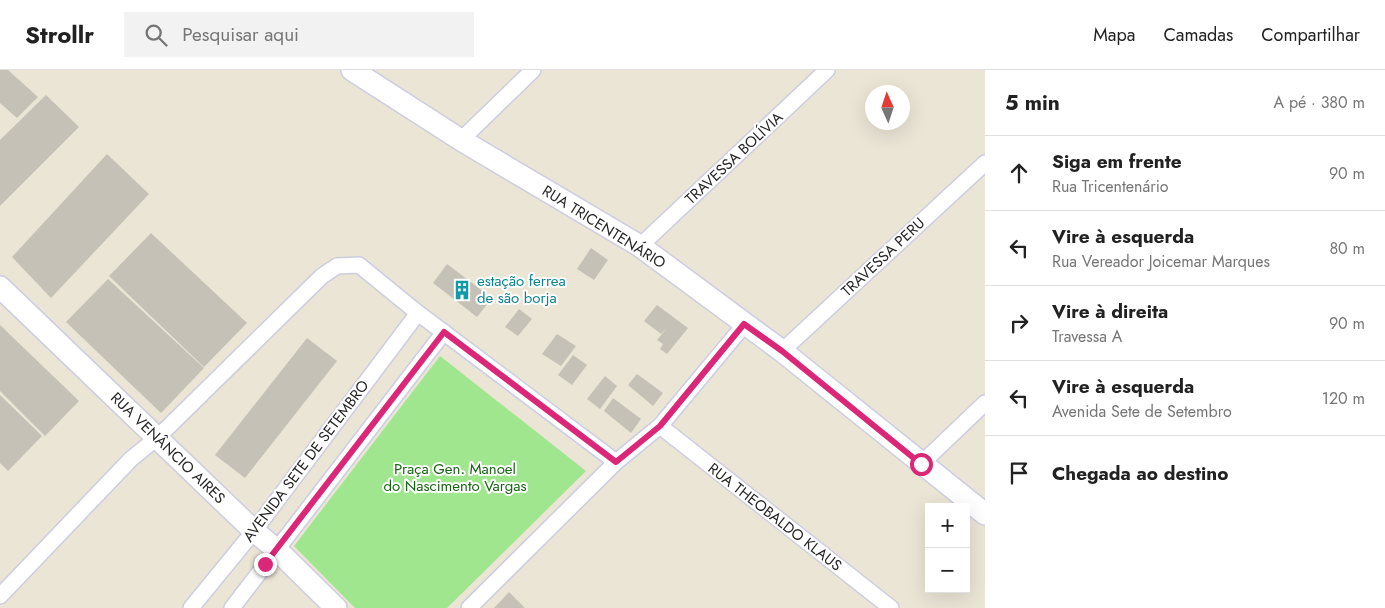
<!DOCTYPE html>
<html lang="pt">
<head>
<meta charset="utf-8">
<style>
	:root { --surface:#fff; --page:#f2f2f2; --text:#222; --muted:#767676; --line:#e0e0e0 }
	body { margin:0; font-family:Jost,sans-serif; background:var(--page); color:var(--text) }
	.controls { position:absolute; right:15px; bottom:15px; display:grid; overflow:hidden; border-radius:0px; box-shadow:0 5px 20px #0002 }
	.controls button { width:45px; height:45px; display:grid; place-items:center; padding:0; border:0; border-bottom:1px solid var(--line); background:var(--surface); color:var(--text); font:25px sans-serif }
	.compass { position:absolute; left:865px; top:15px; width:45px; height:45px; border-radius:50%; background:var(--surface); box-shadow:0 5px 20px #0002; rotate:357deg }
	.stop { position:absolute; width:15px; height:15px; margin:-11px; border:4px solid #db2777; border-radius:50%; background:#fff }
	.stop.end { background:#db2777; border-color:#fff; box-shadow:0 1px 5px #0008 }
	.list { margin:0; padding:0; list-style:none }
	h2 { display:flex; justify-content:space-between; align-items:center; height:65px; margin:0; padding:0 20px; font-size:21px }
	h2 small { font-size:16px; font-weight:400; color:var(--muted) }
	.list li { display:grid; grid-template-columns:32px 1fr auto; gap:15px; align-items:center; box-sizing:border-box; height:75px; padding:0 20px; border-top:1px solid var(--line) }
	.list b { display:block; font-size:19px; white-space:nowrap }
	.list p { margin:0; font-size:16px; white-space:nowrap; color:var(--muted) }
	.list em { font-size:16px; font-style:normal; color:var(--muted) }
	.icon { flex:none; width:28px; height:28px; fill:none; stroke:currentColor; stroke-width:2; stroke-linecap:round; stroke-linejoin:round }
	.map { position:relative; flex:none; width:985px; height:538px; overflow:hidden }
	header { display:flex; align-items:center; gap:30px; box-sizing:border-box; height:70px; padding:0 25px; background:var(--surface); border-bottom:1px solid var(--line) }
	header strong { font-size:24px }
	nav { display:flex; gap:28px; margin-inline-start:auto; font-size:18px }
	.search { width:350px; height:45px; background:var(--page); display:flex; align-items:center; gap:12px; box-sizing:border-box; padding:0 18px; border-radius:0px; color:var(--muted); font-size:19px }
	main { display:flex }
	aside { flex:1; background:var(--surface) }
	.map>svg:first-child { display:block }
</style>
</head>
<body>
<header>
<strong>Strollr</strong>
<div class="search"><svg class="icon" aria-label="search" viewBox="0 0 24 24"><circle cx="10" cy="10" r="6"/><path d="M15 15l6 6"/></svg>Pesquisar aqui</div>
<nav><a>Mapa</a><a>Camadas</a><a>Compartilhar</a></nav>
</header>
<main>
<div class="map">
<svg width="985" height="538" viewBox="0 0 985 538">
	<rect width="100%" height="100%" fill="#ebe5d6"/>
	<!-- green -->
	<polygon fill="#9fe68e" points="440,286 586,401 447,538 355,538 294,476"/>
	<!-- building -->
	<g fill="#c6c1b7">
		<polygon points="0,0 8,0 38,27 17,48 0,33"/>
		<polygon points="46,25 79,57 0,136 0,70"/>
		<polygon points="107,84 149,124 51,228 12,187"/>
		<polygon points="151,163 247,253 204,297 109,206"/>
		<polygon points="591,178 608,190 594,210 577,199"/>
		<polygon points="447,194 492,228 477,247 433,213"/>
		<polygon points="108,209 204,298 161,343 66,252"/>
		<polygon points="657,235 688,258 667,284 660,279 663,274 657,270 667,258 661,264 644,251"/>
		<polygon points="519,239 532,249 518,266 505,257"/>
		<polygon points="0,255 79,331 45,366 0,321"/>
		<polygon points="557,264 576,276 561,296 542,284"/>
		<polygon points="307,268 337,291 245,408 215,385"/>
		<polygon points="573,285 587,295 572,315 558,305"/>
		<polygon points="637,304 663,323 653,336 628,315"/>
		<polygon points="605,306 617,316 600,339 587,329"/>
		<polygon points="0,325 42,366 8,401 0,393"/>
		<polygon points="613,328 641,349 631,363 604,341"/>
		<polygon points="509,522 525,538 494,538"/>
	</g>
	<g fill="none" stroke-linecap="round" stroke-linejoin="round">
		<defs>
			<g id="street">
				<polyline points="461,70 533,0"/>
				<polyline points="640,176 827,0"/>
				<polyline points="782,281 985,93"/>
				<polyline points="660,356 891,538"/>
				<polyline points="921,394 985,333"/>
				<polyline points="0,526 131,389 158,367 322,206 337,196 359,195 418,243 616,392"/>
				<polyline points="191,538 254,461 418,243"/>
				<polyline points="232,538 444,262"/>
				<polyline points="469,538 616,392 660,356 745,254"/>
			</g>
			<g id="secondary">
				<polyline points="352,0 461,70 640,176 782,281 985,444"/>
				<polyline points="0,217 254,461 277,480 336,538"/>
			</g>
		</defs>
		<!-- street casing -->
		<use href="#street" stroke="#cccde1" stroke-width="18"/>
		<!-- secondary casing -->
		<use href="#secondary" stroke="#cccde1" stroke-width="24"/>
		<!-- street -->
		<use href="#street" stroke="#fff" stroke-width="15"/>
		<!-- secondary -->
		<use href="#secondary" stroke="#fff" stroke-width="21"/>
	</g>
	<g fill="none" stroke-linecap="round" stroke-linejoin="round">
		<!-- route -->
		<polyline stroke="#db2777" stroke-width="6" points="265,494 444,262 616,392 660,356 744,254 782,281 921,394"/>
	</g>
	<!-- icons -->
	<defs>
		<symbol id="building-bare" viewBox="-9 -9 18 18"><path d="M-4-6H4V6H1V3H-1V6H-4ZM-2.5-4.3h1.7v1.8h-1.7ZM.8-4.3h1.7v1.8H.8ZM-2.5-1h1.7V.8h-1.7ZM.8-1h1.7V.8H.8Z" fill="#0f9aa8" stroke="#fff" stroke-width="2.5" paint-order="stroke"/></symbol>
	</defs>
	<g fill-rule="evenodd">
		<use href="#building-bare" x="448" y="206" width="28" height="28"/>
	</g>
	<g text-anchor="middle" dominant-baseline="central" stroke-width="4" stroke-linejoin="round" paint-order="stroke">
		<!-- street labels -->
		<g font-size="15" fill="#272727" stroke="#fff">
			<text transform="translate(734 88) rotate(-43)">TRAVESSA BOLÍVIA</text>
			<text transform="translate(604 157) rotate(32)">RUA TRICENTENÁRIO</text>
			<text transform="translate(883 187) rotate(-43)">TRAVESSA PERU</text>
			<text transform="translate(168 378) rotate(44)">RUA VENÂNCIO AIRES</text>
			<text transform="translate(306 391) rotate(-53)">AVENIDA SETE DE SETEMBRO</text>
			<text transform="translate(775 447) rotate(38)">RUA THEOBALDO KLAUS</text>
		</g>
		<!-- culture labels -->
		<g font-size="15" fill="#0d838f" stroke="#fff" text-anchor="start">
			<text x="477" y="211">estação ferrea<tspan x="477" dy="17">de são borja</tspan></text>
		</g>
		<!-- park labels -->
		<g font-size="15" fill="#196614" stroke="#fff">
			<text x="455" y="399">Praça Gen. Manoel<tspan x="455" dy="17">do Nascimento Vargas</tspan></text>
		</g>
	</g>
</svg>
<div class="controls">
<button>+</button>
<button>−</button>
</div>
<svg class="compass" viewBox="-18 -18 36 36"><path d="M0-13l5 13h-10z" fill="#e53935"/><path d="M0 13l5-13h-10z" fill="#767676"/></svg>
<div class="stop" style="left:921px;top:394px"></div>
<div class="stop end" style="left:265px;top:494px"></div>
</div>
<aside>
<h2>5 min<small>A pé · 380 m</small></h2>
<ul class="list">
<li><svg class="icon" aria-label="ahead" viewBox="0 0 24 24"><path d="M12 20V5M6 11l6-6 6 6"/></svg><div><b>Siga em frente</b><p>Rua Tricentenário</p></div><em>90 m</em></li>
<li><svg class="icon" aria-label="left" viewBox="0 0 24 24"><path d="M17 20v-9H6M10 6l-5 5 5 5"/></svg><div><b>Vire à esquerda</b><p>Rua Vereador Joicemar Marques</p></div><em>80 m</em></li>
<li><svg class="icon" aria-label="right" viewBox="0 0 24 24"><path d="M7 20v-9h11M14 6l5 5-5 5"/></svg><div><b>Vire à direita</b><p>Travessa A</p></div><em>90 m</em></li>
<li><svg class="icon" aria-label="left" viewBox="0 0 24 24"><path d="M17 20v-9H6M10 6l-5 5 5 5"/></svg><div><b>Vire à esquerda</b><p>Avenida Sete de Setembro</p></div><em>120 m</em></li>
<li><svg class="icon" aria-label="arrive" viewBox="0 0 24 24"><path d="M6 21V4h12l-3 4 3 4H6"/></svg><div><b>Chegada ao destino</b></div></li>
</ul>
</aside>
</main>
</body>
</html>
